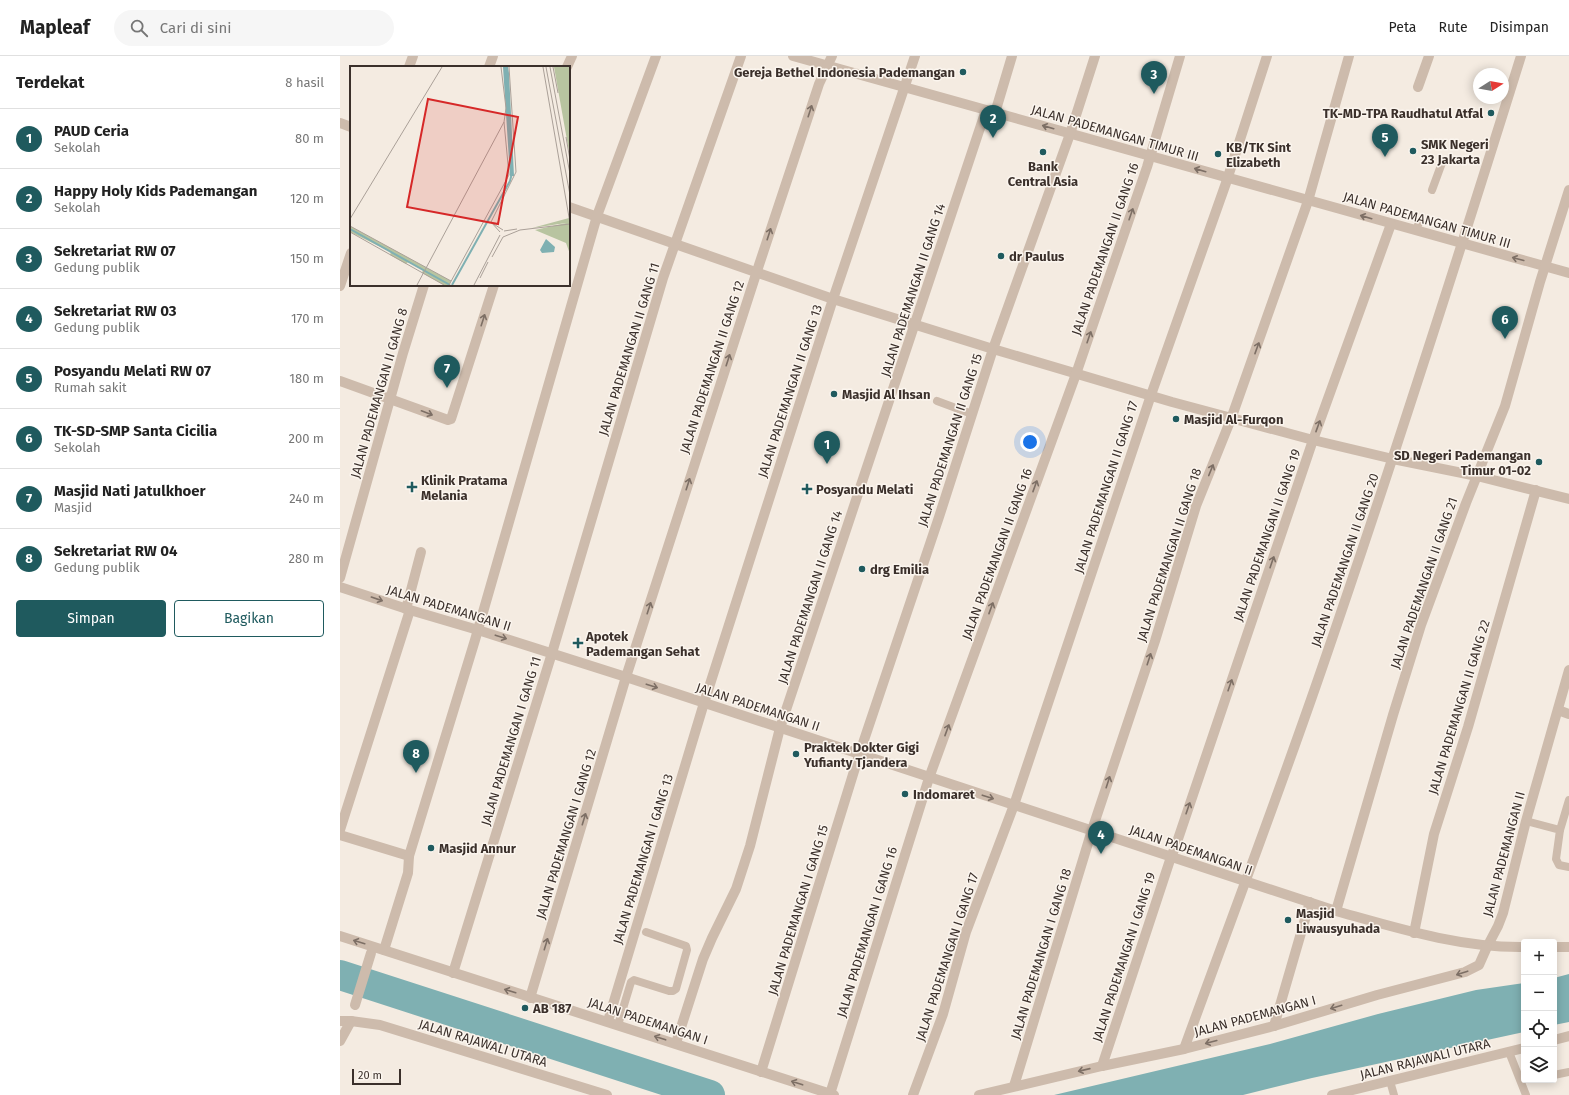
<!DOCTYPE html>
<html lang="id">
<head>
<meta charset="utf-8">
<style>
	:root { --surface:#fff; --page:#f6f6f6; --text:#222; --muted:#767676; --line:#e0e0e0; --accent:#1f5a5e }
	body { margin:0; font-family:"Fira Sans",sans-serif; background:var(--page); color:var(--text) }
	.controls { position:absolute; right:12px; bottom:12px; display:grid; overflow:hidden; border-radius:4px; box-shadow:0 2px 10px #0003 }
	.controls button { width:36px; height:36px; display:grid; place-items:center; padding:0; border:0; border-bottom:1px solid var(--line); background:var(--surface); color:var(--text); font:20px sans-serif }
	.compass { position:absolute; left:1133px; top:12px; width:36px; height:36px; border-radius:50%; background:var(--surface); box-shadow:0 2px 10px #0003; rotate:79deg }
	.scale { position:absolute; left:12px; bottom:10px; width:49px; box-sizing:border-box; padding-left:4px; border:2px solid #3b302b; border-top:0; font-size:11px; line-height:14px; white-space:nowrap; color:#3b302b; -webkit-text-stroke:3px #fbf5ee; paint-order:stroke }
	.you { position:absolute; left:690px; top:386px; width:14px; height:14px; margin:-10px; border:3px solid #fff; border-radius:50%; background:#1a73e8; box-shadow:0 0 0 6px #1a73e833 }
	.badge { display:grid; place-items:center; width:26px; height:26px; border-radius:50%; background:var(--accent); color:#fff; font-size:13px; font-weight:700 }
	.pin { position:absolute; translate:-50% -33px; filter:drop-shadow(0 1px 2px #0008) }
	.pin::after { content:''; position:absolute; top:21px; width:14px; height:12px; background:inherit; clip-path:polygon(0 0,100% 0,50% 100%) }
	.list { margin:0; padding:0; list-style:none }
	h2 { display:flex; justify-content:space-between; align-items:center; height:52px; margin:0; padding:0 16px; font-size:17px }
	h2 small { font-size:13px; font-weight:400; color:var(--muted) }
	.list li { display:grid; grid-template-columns:26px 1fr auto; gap:12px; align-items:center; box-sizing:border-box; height:60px; padding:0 16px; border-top:1px solid var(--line) }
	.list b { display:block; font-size:15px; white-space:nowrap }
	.list p { margin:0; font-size:13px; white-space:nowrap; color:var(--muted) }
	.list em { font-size:13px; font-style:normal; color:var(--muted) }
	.actions { display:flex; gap:8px; padding:12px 16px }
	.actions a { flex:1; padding:9px 0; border:1px solid var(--accent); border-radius:4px; text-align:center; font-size:14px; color:var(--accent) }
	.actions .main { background:var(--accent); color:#fff }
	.icon { flex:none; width:22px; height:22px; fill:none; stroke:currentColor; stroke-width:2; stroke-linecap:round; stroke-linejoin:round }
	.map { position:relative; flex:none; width:1229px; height:1039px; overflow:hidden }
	header { display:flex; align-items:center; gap:24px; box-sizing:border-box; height:56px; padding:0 20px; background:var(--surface); border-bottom:1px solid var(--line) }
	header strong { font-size:19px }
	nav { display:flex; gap:22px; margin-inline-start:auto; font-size:14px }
	.search { width:280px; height:36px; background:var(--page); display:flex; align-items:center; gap:10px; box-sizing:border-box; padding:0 14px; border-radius:22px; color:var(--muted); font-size:15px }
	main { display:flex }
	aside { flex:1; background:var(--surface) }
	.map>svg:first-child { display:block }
</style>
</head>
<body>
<header>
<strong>Mapleaf</strong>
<div class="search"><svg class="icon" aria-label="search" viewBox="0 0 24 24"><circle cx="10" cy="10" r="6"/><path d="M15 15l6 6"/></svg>Cari di sini</div>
<nav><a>Peta</a><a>Rute</a><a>Disimpan</a></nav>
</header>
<main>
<aside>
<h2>Terdekat<small>8 hasil</small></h2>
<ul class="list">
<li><span class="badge">1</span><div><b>PAUD Ceria</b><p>Sekolah</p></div><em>80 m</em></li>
<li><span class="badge">2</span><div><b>Happy Holy Kids Pademangan</b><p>Sekolah</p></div><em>120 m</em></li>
<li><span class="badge">3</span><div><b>Sekretariat RW 07</b><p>Gedung publik</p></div><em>150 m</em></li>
<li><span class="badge">4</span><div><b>Sekretariat RW 03</b><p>Gedung publik</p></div><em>170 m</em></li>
<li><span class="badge">5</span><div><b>Posyandu Melati RW 07</b><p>Rumah sakit</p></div><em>180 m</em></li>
<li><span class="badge">6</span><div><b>TK-SD-SMP Santa Cicilia</b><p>Sekolah</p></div><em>200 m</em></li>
<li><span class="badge">7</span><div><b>Masjid Nati Jatulkhoer</b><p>Masjid</p></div><em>240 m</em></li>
<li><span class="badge">8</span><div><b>Sekretariat RW 04</b><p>Gedung publik</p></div><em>280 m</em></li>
</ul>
<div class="actions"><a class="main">Simpan</a><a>Bagikan</a></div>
</aside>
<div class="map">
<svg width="1229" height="1039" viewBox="0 0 1229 1039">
	<rect width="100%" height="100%" fill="#f4ebe1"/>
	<!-- water -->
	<g fill="#7fb0b2">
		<polygon points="1229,918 1229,966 1214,969 1214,922"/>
		<polygon points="1184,927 1184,976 972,1022 903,1039 714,1039 930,988 1038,958 1136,934"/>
	</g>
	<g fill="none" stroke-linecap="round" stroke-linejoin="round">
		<!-- river -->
		<polyline stroke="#7fb0b2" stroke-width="30" points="0,919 370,1039"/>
		<!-- service -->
		<g stroke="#cdbbac" stroke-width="8">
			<polyline points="1092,134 1103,104"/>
			<polyline points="1076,174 1080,164"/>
			<polyline points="597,345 632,358"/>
			<polyline points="1186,765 1220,774 1216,803 1219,809 1229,811"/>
			<polyline points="1220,774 1229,744"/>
			<polyline points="278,969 291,926 294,924 329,935 333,935 336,933 347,894 346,890 306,876"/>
			<polyline points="1169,996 1186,1039"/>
			<polyline points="1214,1019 1229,1016"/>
			<polyline points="1050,1025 1054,1039"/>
		</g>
		<!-- pedestrian -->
		<polyline stroke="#cdbbac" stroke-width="10" points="15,949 31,897"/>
		<!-- minor -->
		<g stroke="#cdbbac" stroke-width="10">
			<polyline points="453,0 1229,217"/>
			<polyline points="69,11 73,0"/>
			<polyline points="149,11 153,0"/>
			<polyline points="227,11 232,0"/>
			<polyline points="1078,31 1089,0"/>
			<polyline points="655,57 672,0"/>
			<polyline points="0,67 11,71"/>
			<polyline points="229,151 493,243 653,293 832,346 973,384 1053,403 1137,420 1229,443"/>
			<polyline points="0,230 11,197"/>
			<polyline points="0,325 108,364 111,363 154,229"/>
			<polyline points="0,522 63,297 84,229"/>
			<polyline points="66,553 81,496"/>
			<polyline points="1218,654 1229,658"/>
			<polyline points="0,774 70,554"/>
			<polyline points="0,779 69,800"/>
			<polyline points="996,855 1053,659 1081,569 1126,447 1165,350 1200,226 1229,134"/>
			<polyline points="1074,877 1094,778 1128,671 1196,434"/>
			<polyline points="1147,891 1158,870 1163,857 1186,765 1229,614"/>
			<polyline points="44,894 68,817 69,800 135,584 257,160 316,0"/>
			<polyline points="113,917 212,597 323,222 401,0"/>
			<polyline points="190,942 286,621 417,215 479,28 492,0"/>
			<polyline points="268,965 364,647 493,243 575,0"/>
			<polyline points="934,970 970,846"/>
			<polyline points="336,987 363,903 372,882 396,833 410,790 440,672 646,54"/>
			<path d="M844 993C890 866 938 740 982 612 1052 409 1117 205 1181 0"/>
			<polyline points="762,1010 831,801 836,789 973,384 1051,168"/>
			<polyline points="421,1016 519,699 599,461 653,293 730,78 755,0"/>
			<polyline points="674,1030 752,774 815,585 856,450 891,363 968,145 1009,0"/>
			<polyline points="490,1038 589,722 736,318 807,111 840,0"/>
			<polyline points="573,1039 603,958 626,876 674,749 811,339 886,127 927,0"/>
		</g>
		<!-- tertiary -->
		<g stroke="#cdbbac" stroke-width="10">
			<path d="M0 531 70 554 138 574 286 621 996 855C1057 872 1120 892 1184 891"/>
			<polyline points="0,880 494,1039"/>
			<polyline points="1214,891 1229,891"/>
			<polyline points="0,965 11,965 40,969 267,1039"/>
			<polyline points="1214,984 1229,980"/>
			<polyline points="0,985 11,965"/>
			<polyline points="639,1039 762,1010 844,993 934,970 1037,939 1125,916 1139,909 1147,891"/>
			<polyline points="992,1039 1184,992"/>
		</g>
	</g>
	<!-- one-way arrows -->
	<defs><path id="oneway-shaft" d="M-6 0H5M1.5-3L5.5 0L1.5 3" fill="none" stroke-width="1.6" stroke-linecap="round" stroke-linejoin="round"/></defs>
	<g stroke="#7d6f65">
		<use href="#oneway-shaft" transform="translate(470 55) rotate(-72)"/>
		<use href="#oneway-shaft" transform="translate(708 71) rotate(-164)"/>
		<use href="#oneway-shaft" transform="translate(860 114) rotate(-164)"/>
		<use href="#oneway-shaft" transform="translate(791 158) rotate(-71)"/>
		<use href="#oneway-shaft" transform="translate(1026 161) rotate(-164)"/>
		<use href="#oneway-shaft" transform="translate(429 178) rotate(-72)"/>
		<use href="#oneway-shaft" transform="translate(1178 203) rotate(-165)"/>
		<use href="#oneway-shaft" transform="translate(143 264) rotate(-72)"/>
		<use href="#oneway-shaft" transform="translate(749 281) rotate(-71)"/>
		<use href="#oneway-shaft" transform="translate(917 292) rotate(-70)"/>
		<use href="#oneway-shaft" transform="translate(388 304) rotate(-72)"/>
		<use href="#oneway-shaft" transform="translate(87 357) rotate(21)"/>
		<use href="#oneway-shaft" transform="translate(978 370) rotate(-70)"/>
		<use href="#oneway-shaft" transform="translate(871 414) rotate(-68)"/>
		<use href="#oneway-shaft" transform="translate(348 428) rotate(-72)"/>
		<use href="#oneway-shaft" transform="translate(695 430) rotate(-70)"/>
		<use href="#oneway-shaft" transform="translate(932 506) rotate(-71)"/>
		<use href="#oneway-shaft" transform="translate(37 543) rotate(19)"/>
		<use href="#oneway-shaft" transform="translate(309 552) rotate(-72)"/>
		<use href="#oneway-shaft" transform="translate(651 552) rotate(-70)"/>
		<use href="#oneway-shaft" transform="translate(161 581) rotate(18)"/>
		<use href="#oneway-shaft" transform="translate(809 603) rotate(-72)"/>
		<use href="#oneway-shaft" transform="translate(890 629) rotate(-71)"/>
		<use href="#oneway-shaft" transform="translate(312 630) rotate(18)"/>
		<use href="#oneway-shaft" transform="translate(607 674) rotate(-70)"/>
		<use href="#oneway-shaft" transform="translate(768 726) rotate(-72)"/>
		<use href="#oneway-shaft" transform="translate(648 741) rotate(18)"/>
		<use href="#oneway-shaft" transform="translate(848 752) rotate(-71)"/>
		<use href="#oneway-shaft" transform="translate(244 763) rotate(-73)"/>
		<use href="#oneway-shaft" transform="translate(19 886) rotate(-163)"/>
		<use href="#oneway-shaft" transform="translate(206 888) rotate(-73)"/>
		<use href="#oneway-shaft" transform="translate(1122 917) rotate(162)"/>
		<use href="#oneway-shaft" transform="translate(170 935) rotate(-163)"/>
		<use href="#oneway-shaft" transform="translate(996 951) rotate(163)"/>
		<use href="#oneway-shaft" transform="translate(320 982) rotate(-162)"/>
		<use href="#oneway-shaft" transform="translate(871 986) rotate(165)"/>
		<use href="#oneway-shaft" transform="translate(744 1014) rotate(167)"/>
		<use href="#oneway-shaft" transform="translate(457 1027) rotate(-162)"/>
	</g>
	<!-- markers -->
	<g fill="#1f5a5e" stroke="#fbf5ee" stroke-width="1.5">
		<circle cx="623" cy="16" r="4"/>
		<circle cx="1151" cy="57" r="4"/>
		<circle cx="1073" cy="95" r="4"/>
		<circle cx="703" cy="96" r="4"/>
		<circle cx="878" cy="98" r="4"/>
		<circle cx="661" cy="200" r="4"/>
		<circle cx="494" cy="338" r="4"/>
		<circle cx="836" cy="363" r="4"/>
		<circle cx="1199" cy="406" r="4"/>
		<path d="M70 425h4v4h4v4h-4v4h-4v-4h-4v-4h4z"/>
		<path d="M465 427h4v4h4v4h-4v4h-4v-4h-4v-4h4z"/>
		<circle cx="522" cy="513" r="4"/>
		<path d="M236 581h4v4h4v4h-4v4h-4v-4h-4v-4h4z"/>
		<circle cx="456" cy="698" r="4"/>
		<circle cx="565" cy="738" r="4"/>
		<circle cx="91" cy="792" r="4"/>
		<circle cx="948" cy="864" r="4"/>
		<circle cx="185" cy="952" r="4"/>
	</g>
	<g text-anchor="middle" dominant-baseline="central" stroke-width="3" stroke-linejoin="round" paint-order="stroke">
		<!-- poi labels -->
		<g font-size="13" font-weight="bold" fill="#3b302b" stroke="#fbf5ee" text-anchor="start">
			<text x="615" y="16" text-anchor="end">Gereja Bethel Indonesia Pademangan</text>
			<text x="1143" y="57" text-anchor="end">TK-MD-TPA Raudhatul Atfal</text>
			<text x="1081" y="88">SMK Negeri<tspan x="1081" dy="15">23 Jakarta</tspan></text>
			<text x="886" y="91">KB/TK Sint<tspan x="886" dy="15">Elizabeth</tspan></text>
			<text x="703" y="110" text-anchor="middle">Bank<tspan x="703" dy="15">Central Asia</tspan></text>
			<text x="669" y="200">dr Paulus</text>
			<text x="502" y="338">Masjid Al Ihsan</text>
			<text x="844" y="363">Masjid Al-Furqon</text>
			<text x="1191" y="399" text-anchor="end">SD Negeri Pademangan<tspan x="1191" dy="15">Timur 01-02</tspan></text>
			<text x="81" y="424">Klinik Pratama<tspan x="81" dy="15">Melania</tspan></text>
			<text x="476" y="433">Posyandu Melati</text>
			<text x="530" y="513">drg Emilia</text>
			<text x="246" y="580">Apotek<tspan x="246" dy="15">Pademangan Sehat</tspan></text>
			<text x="464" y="691">Praktek Dokter Gigi<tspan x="464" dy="15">Yufianty Tjandera</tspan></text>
			<text x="573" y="738">Indomaret</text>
			<text x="99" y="792">Masjid Annur</text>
			<text x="956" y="857">Masjid<tspan x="956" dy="15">Liwausyuhada</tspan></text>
			<text x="193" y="952">AB 187</text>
		</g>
		<!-- street labels -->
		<g font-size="13" fill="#3b302b" stroke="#fbf5ee">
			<text transform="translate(775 77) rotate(16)">JALAN PADEMANGAN TIMUR III</text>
			<text transform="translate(1087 164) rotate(16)">JALAN PADEMANGAN TIMUR III</text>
			<text transform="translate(765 193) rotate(-71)">JALAN PADEMANGAN II GANG 16</text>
			<text transform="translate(573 234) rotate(-72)">JALAN PADEMANGAN II GANG 14</text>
			<text transform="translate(289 293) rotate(-73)">JALAN PADEMANGAN II GANG 11</text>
			<text transform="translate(372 311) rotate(-72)">JALAN PADEMANGAN II GANG 12</text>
			<text transform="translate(450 335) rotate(-72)">JALAN PADEMANGAN II GANG 13</text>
			<text transform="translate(39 337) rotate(-74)">JALAN PADEMANGAN II GANG 8</text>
			<text transform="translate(610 384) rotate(-72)">JALAN PADEMANGAN II GANG 15</text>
			<text transform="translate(766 431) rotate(-72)">JALAN PADEMANGAN II GANG 17</text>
			<text transform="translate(927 479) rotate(-71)">JALAN PADEMANGAN II GANG 19</text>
			<text transform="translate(657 498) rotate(-70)">JALAN PADEMANGAN II GANG 16</text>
			<text transform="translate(829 499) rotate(-72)">JALAN PADEMANGAN II GANG 18</text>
			<text transform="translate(1005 504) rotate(-71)">JALAN PADEMANGAN II GANG 20</text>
			<text transform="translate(1084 527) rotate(-71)">JALAN PADEMANGAN II GANG 21</text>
			<text transform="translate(470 541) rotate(-72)">JALAN PADEMANGAN II GANG 14</text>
			<text transform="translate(109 552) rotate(17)">JALAN PADEMANGAN II</text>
			<text transform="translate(418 651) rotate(18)">JALAN PADEMANGAN II</text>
			<text transform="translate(1119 651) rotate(-73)">JALAN PADEMANGAN II GANG 22</text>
			<text transform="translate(171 685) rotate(-73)">JALAN PADEMANGAN I GANG 11</text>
			<text transform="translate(226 778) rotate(-73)">JALAN PADEMANGAN I GANG 12</text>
			<text transform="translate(851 794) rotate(19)">JALAN PADEMANGAN II</text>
			<text transform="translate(1164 798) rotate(-75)">JALAN PADEMANGAN II</text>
			<text transform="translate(303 803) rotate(-73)">JALAN PADEMANGAN I GANG 13</text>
			<text transform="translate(458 854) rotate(-73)">JALAN PADEMANGAN I GANG 15</text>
			<text transform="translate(527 876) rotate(-73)">JALAN PADEMANGAN I GANG 16</text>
			<text transform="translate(701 898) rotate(-73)">JALAN PADEMANGAN I GANG 18</text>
			<text transform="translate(607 901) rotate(-72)">JALAN PADEMANGAN I GANG 17</text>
			<text transform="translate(784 901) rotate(-72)">JALAN PADEMANGAN I GANG 19</text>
			<text transform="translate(915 960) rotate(-15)">JALAN PADEMANGAN I</text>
			<text transform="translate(308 965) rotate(18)">JALAN PADEMANGAN I</text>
			<text transform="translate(143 987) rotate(17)">JALAN RAJAWALI UTARA</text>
			<text transform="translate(1085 1003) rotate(-14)">JALAN RAJAWALI UTARA</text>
		</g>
	</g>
	<!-- overview -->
	<g transform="translate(10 10)">
		<rect width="220" height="220" fill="#f4ebe1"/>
		<path d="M204 1H219L220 91ZM219 152 220 188 216 177 185 164 216 157 182 162ZM0 160 101 215 99 219H94L72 207 73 204 58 196 56 198 40 189 41 186 0 166Z" fill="#b8c4a0"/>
		<path d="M153 1H158L159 7 164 110H160ZM196 173 205 181 204 186 192 187 190 184Z" fill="#7fb0b2"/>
		<path fill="none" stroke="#7fb0b2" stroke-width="2" d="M0 163 100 219M102 219 160 115 162 107"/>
		<path fill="none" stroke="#aaa098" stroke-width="1" d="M193 1 220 157M196 1 220 129M200 1 220 108M203 1 208 27M216 71 220 94M0 153 92 1M142 157 153 164M0 160 101 215M154 165 167 163M0 166 94 219M150 166 141 156 166 106 159 1M153 171 170 164 220 158M142 191 153 171M130 212 138 196M67 219 154 56 156 42 151 1M99 219 159 109 154 56M124 219 150 169"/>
		<path fill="#d62828" fill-opacity="0.15" stroke="#d62828" stroke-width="2" d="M78 33 168 51 148 158 57 141Z"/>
		<rect width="220" height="220" fill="none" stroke="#3b302b" stroke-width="2"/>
	</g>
</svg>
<div class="controls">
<button>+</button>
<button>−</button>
<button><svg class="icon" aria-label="locate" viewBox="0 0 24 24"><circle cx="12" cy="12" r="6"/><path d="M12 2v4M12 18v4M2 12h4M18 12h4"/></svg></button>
<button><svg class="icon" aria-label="layers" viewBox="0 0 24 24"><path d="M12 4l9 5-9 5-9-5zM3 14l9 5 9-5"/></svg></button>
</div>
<svg class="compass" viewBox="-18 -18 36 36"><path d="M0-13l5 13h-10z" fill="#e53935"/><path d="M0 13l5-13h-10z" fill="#767676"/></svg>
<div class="scale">20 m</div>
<div class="you"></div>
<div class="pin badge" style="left:487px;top:408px">1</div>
<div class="pin badge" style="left:653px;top:82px">2</div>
<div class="pin badge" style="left:814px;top:38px">3</div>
<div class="pin badge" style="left:761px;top:798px">4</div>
<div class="pin badge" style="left:1045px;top:101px">5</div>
<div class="pin badge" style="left:1165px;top:283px">6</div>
<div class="pin badge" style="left:107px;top:332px">7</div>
<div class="pin badge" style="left:76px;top:717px">8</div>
</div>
</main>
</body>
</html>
